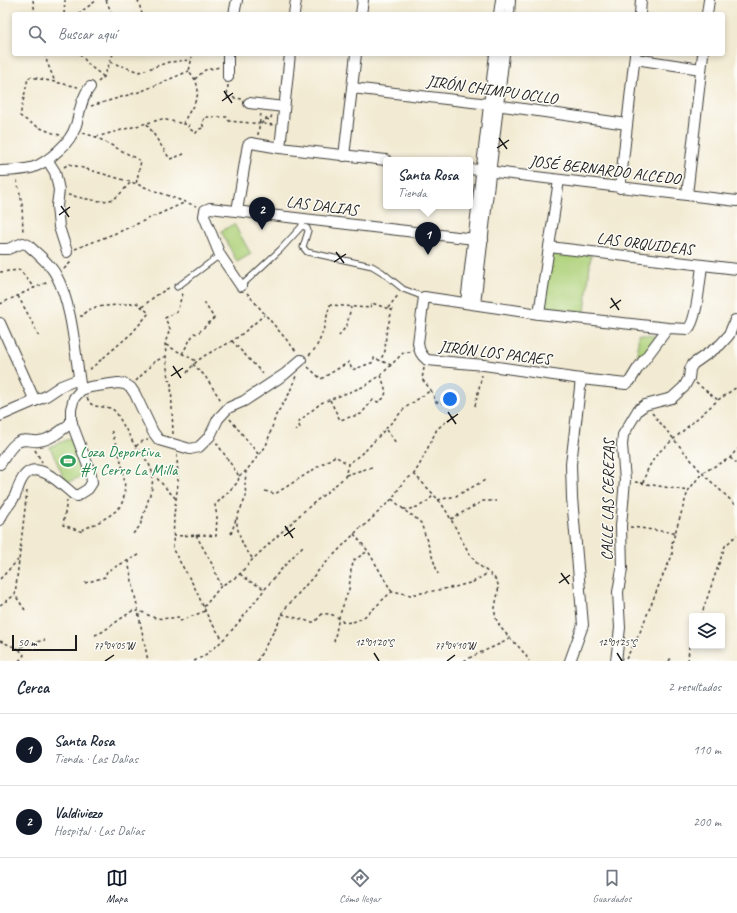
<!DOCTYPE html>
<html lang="es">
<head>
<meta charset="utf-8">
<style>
	:root { --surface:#fff; --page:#f6f6f7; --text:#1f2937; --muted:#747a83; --line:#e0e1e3; --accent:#111827 }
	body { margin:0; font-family:Caveat,sans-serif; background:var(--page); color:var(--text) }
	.controls { position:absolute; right:12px; bottom:12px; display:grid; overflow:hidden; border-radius:4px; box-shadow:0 2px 6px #0003 }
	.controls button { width:36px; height:36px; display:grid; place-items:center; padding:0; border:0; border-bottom:1px solid var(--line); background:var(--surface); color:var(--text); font:20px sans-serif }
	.scale { position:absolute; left:12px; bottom:10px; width:65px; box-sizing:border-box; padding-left:4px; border:2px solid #1c1c1c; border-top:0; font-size:11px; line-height:14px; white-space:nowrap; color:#1c1c1c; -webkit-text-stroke:3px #fdfcf7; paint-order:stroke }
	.you { position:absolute; left:450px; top:399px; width:14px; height:14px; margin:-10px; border:3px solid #fff; border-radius:50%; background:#1a73e8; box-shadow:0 0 0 6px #1a73e833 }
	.badge { display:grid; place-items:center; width:26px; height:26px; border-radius:50%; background:var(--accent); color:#fff; font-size:13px; font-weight:700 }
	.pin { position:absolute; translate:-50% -33px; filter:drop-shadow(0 1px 2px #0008) }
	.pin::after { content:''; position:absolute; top:21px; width:14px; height:12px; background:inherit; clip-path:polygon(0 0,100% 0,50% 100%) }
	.popup { position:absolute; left:383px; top:157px; width:90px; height:52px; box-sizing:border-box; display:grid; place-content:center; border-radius:4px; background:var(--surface); filter:drop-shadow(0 1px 3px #0005); font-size:13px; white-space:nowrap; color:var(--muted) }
	.popup b { font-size:15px; color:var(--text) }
	.popup::after { content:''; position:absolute; left:50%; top:100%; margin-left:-8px; border:8px solid transparent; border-top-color:var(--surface) }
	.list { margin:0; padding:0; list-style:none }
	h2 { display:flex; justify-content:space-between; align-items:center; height:52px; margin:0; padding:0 16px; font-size:17px }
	h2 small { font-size:13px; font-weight:400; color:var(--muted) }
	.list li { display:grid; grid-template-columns:26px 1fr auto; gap:12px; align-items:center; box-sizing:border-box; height:72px; padding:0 16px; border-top:1px solid var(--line) }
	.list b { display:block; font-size:15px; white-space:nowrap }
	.list p { margin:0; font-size:13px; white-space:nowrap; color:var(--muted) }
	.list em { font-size:13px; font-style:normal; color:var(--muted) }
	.icon { flex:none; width:22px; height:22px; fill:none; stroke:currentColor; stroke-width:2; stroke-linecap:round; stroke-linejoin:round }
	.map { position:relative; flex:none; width:737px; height:661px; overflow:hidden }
	.search { position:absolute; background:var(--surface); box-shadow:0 2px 6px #0003; left:12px; right:12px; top:12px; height:44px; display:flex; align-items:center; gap:10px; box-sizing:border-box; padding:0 14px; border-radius:4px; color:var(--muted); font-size:15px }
	.sheet { height:196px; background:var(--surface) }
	nav { display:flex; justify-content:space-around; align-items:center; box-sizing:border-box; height:56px; border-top:1px solid var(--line); background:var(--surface); font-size:11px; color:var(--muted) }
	nav a { display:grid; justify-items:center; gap:2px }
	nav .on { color:var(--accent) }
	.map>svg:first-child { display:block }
</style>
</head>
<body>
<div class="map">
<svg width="737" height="661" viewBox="0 0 737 661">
	<rect width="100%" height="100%" fill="#fdfcf7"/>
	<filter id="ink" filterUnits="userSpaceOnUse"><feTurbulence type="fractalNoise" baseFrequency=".025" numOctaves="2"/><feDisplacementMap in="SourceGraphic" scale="8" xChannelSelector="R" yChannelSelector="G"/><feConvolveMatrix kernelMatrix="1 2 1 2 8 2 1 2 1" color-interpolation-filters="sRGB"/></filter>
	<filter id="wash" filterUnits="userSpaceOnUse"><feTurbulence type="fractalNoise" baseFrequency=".012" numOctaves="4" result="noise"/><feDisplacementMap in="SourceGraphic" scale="16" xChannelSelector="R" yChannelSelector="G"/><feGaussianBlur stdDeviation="0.9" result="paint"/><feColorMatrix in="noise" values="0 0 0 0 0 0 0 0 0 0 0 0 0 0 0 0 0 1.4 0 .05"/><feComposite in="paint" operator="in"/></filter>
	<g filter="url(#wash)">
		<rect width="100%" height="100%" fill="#f2ead2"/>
		<!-- green -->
		<g fill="#afd27b" stroke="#66774c">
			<polygon points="234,224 251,254 237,262 221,231"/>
			<polygon points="550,251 591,255 585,313 542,307"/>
			<polygon points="638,334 661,337 638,368"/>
			<polygon points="71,438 85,475 66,483 50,447"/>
		</g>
	</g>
	<g filter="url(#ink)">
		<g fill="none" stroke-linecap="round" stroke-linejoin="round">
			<defs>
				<g id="lane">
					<polyline points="302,226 307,228 308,231 303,247 307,252 372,266 382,272 403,289 424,297"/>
					<polyline points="241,286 280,250 302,226 302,224"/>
					<polyline points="177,287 220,255"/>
				</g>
				<g id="street">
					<polyline points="234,14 237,0"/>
					<polyline points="294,14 296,0"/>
					<polyline points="361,14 363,0"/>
					<polyline points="499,14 501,0"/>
					<polyline points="509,14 510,0"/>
					<polyline points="640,14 641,0"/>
					<polyline points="707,14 709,0"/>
					<polyline points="635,59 701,69"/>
					<polyline points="228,77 228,54"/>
					<polyline points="352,88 489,104 627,124"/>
					<polyline points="249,103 284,107"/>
					<polyline points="280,148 290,54"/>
					<polyline points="344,156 356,54"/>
					<polyline points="48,161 55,172 59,190 57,206 59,227 67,252"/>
					<polyline points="470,169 737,201"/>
					<path d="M0 171C28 170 38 170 59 150 67 143 73 135 76 125 80 112 81 98 90 87"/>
					<polyline points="620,188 635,54"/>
					<polyline points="687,195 703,54"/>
					<polyline points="237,211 247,150 248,145 251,143 280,148 386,160"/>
					<polyline points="549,247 737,269"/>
					<path d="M0 249H8L23 243 28 245C37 254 50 263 56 275 73 306 75 355 81 390"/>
					<polyline points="241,286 220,255 204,216 205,210 210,208 483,240"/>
					<polyline points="466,303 495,54"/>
					<polyline points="475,304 504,54"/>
					<polyline points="539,314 559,180"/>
					<polyline points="0,323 35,401"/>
					<path d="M668 328 638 368 630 381 626 384 581 379 484 365 427 360C421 355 419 351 418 343L424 297 539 314 668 328 688 329C697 321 700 279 702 266"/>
					<polyline points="0,416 46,396 61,386 79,379"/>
					<path d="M0 464C5 457 10 446 18 442 25 438 32 442 39 441 51 440 63 429 72 422"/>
					<path d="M0 520C3 510 10 505 15 496 18 489 20 479 26 474 39 461 62 485 73 494L77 496 88 489 92 483 91 474 71 421V409L74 398 81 390 90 387 118 383 125 384 131 388 135 394 153 432 159 440 190 449 199 447 210 436 218 419 228 408 244 401 285 374 301 360"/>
					<polyline points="570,661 583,625 572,498 571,464 581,379"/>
					<polyline points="616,661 620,628 618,592 622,569 621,526 625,480 622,445 623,435 638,410 645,405 672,398 684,387 689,378 690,369 693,364 720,345 729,335 735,320 737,321"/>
				</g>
			</defs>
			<!-- lane casing -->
			<use href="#lane" stroke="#3c3b37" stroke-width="7"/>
			<!-- street casing -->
			<use href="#street" stroke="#3c3b37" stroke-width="12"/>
			<!-- path -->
			<g stroke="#3c3b37" stroke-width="1.5" stroke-dasharray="3 3" stroke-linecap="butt">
				<polyline points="33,0 35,14"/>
				<polyline points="106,0 112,14"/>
				<polyline points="138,0 142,14"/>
				<polyline points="64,14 65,0"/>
				<polyline points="78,14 97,0"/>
				<polyline points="45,54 47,62 55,82"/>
				<polyline points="80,54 90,66 104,77"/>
				<polyline points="110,62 139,72 169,62 191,60"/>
				<polyline points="195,79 205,70 220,67"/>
				<polyline points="98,82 104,77 113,54"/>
				<polyline points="228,85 227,97 242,99"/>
				<polyline points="91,106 142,91 189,71"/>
				<polyline points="266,119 270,120 272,115"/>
				<polyline points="147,124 170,159 184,154"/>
				<path d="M183 124C192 103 208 94 189 71L192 57"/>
				<polyline points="261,124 266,119 267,115"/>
				<polyline points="83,133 96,137 141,161 136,184"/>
				<path d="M60 135C45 131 33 125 20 116L28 78 31 77 78 87"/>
				<polyline points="258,135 261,113"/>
				<polyline points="96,137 162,119 189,125 188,128 196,133 199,129 204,128 202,123 205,117 227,117 229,121 274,125"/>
				<polyline points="64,167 69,164 131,182 196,206"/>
				<polyline points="17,180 22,203 23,233"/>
				<path d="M68 195C81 197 102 205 115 198 121 194 126 187 131 182"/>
				<polyline points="75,249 121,231 186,202"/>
				<polyline points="64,269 71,262 70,260"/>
				<polyline points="0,272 20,270 34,288"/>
				<polyline points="247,293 296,351"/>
				<polyline points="18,296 30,318 39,337"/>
				<polyline points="0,304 34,288 48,282"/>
				<polyline points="142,307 154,297 170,287"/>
				<polyline points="388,308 399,294"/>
				<polyline points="80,316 84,316 86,311 96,307 137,303 149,313 132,333 88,371"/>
				<polyline points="339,336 347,325 351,307"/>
				<polyline points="232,341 265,376"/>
				<polyline points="166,345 196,361"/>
				<polyline points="182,354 194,333 197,334 214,318 203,301"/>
				<path d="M309 355C322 345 325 321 330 305L370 308 372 303 392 310 386 334 385 351 380 361"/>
				<polyline points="193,364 205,376 222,402"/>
				<polyline points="308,367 321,379 349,362 352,370 374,362 374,358 391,365"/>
				<polyline points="424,368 422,379 431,390"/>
				<path d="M187 373C199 354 217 351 235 339 245 332 255 323 264 315"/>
				<polyline points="136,381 154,362 166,356"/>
				<polyline points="696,383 718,400"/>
				<polyline points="87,398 91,404 95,406 111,408 116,412 134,444 149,464 153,474 152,488 147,504 140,526 131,536"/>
				<polyline points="330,400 340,420 361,414 373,400 378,402 384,398 386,392 381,375"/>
				<polyline points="475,406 482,375"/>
				<polyline points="652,413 702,473 737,506"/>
				<polyline points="230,419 259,455"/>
				<polyline points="386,430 397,444"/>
				<polyline points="295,431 300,428 298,422 321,403 365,386 381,375 403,353 411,352"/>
				<polyline points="173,434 171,381 168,380 165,343 170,329 165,318 177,312 182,295 181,293"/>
				<polyline points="136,446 143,441 148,440"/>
				<polyline points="35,450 42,462"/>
				<polyline points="177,455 178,483 174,515 173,550 194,586 209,619 223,640"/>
				<polyline points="730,458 737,463"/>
				<polyline points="153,474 176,499"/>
				<path d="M414 474C426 487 441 500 449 516 458 531 464 547 475 561 480 568 497 576 498 585 500 596 491 608 497 621 504 636 521 645 529 661"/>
				<polyline points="346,475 372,467"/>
				<polyline points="239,476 246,471"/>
				<polyline points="635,482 688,491"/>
				<path d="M643 483C646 471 651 462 659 452L718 400 737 387"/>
				<polyline points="265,491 275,494 335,456 348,464"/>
				<polyline points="392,499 410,515 412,515 421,523 438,574"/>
				<polyline points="67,500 63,525 83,532"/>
				<polyline points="438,500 456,496 487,479"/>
				<path d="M403 509C416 510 425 504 434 495"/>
				<polyline points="451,519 483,501 496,501"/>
				<path d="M630 527C645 528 660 532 675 532"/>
				<path d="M82 530C93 525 115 515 121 505 131 486 118 449 111 430"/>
				<polyline points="231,534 236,519"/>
				<polyline points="354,534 368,551 392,592"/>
				<polyline points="196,535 212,564 221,586"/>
				<polyline points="173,536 205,535 216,536 217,517 215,505 238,482 239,476 216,442"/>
				<polyline points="252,558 243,545 237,527 237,517 246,497 245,485 246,471 266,446 276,415 289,394 296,376"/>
				<polyline points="128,561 148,661"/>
				<polyline points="240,574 249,581 265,589"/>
				<polyline points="0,579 18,560"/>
				<polyline points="85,583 105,577 107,571 141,554"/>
				<polyline points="0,605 15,595"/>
				<polyline points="204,607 221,586 238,576 253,559 303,512 345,477 348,464 366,450 405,408 431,390 436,402 459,404"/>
				<polyline points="25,610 15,595 27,491"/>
				<path d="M282 614 311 622H315L322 614C331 613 337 616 343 622 364 626 377 602 392 592H397L410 595 455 587 473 582 488 573"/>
				<polyline points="701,616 725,546 737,535"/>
				<polyline points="180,621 205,611"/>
				<path d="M95 635 102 632 132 611C141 609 147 616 156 618 164 619 171 618 179 617"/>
				<polyline points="0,641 19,649"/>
				<polyline points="334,642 339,617 349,589 351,570 354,560 368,551"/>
				<polyline points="626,659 640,632 663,575 672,556 672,543 688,491 702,473 730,458 737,449"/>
				<polyline points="19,661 24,655 19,649 24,645 45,640"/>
				<path d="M194 661C223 648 245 613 265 589 277 574 290 559 304 545"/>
				<polyline points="257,661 280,620 284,610 319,570 362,526 364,526 392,499 403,482 414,474 420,464 437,429 457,413"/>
				<path d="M464 661C479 652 496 647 511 638"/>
				<polyline points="669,661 671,658"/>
				<polyline points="688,661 689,647 692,641"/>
			</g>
			<!-- lane -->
			<use href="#lane" stroke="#fff" stroke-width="5"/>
			<!-- street -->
			<use href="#street" stroke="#fff" stroke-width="10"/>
		</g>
	</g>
	<!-- ticks -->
	<path fill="none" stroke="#1c1c1c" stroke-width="1.5" d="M224 91 232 103M222 101 233 93M499 138 507 149M497 148 509 140M61 206 69 217M59 215 70 207M336 252 344 263M334 262 346 254M611 298 619 310M610 308 621 300M173 366 181 378M171 376 183 368M448 412 456 424M447 422 458 414M285 526 293 538M284 536 295 528M561 573 569 584M559 583 570 575M374 653 379 661M617 653 622 661M105 661 114 655M447 661 455 655"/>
	<!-- icons -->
	<defs>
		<symbol id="stadium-bare" viewBox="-9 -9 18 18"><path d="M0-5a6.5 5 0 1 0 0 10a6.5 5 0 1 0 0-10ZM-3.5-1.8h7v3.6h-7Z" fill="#2e9e5b" stroke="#fdfcf7" stroke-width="2.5" paint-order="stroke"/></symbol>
	</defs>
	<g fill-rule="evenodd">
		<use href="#stadium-bare" x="57" y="450" width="22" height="22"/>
	</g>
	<g text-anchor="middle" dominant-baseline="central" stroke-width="3" stroke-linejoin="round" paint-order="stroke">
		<!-- street labels -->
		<g font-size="16" fill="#1c1c1c" stroke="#fdfcf7">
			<text transform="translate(492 90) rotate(8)">JIRÓN CHIMPU OCLLO</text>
			<text transform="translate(605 170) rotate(7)">JOSÉ BERNARDO ALCEDO</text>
			<text transform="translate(322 206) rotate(7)">LAS DALIAS</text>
			<text transform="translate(645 244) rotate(7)">LAS ORQUIDEAS</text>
			<text transform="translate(495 353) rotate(7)">JIRÓN LOS PACAES</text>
			<text transform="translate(608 500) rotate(-89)">CALLE LAS CEREZAS</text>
		</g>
		<!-- leisure labels -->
		<g font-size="16" fill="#27864d" stroke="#fdfcf7" text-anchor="start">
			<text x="80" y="452">Loza Deportiva<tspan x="80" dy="18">#1 Cerro La Milla</tspan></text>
		</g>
	</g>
	<g font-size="10" text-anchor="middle" fill="#1c1c1c" stroke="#fdfcf7" stroke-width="3" stroke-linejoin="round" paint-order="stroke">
		<text x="374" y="646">12°01'20"S</text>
		<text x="617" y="646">12°01'25"S</text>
		<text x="114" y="649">77°04'05"W</text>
		<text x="455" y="649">77°04'10"W</text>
	</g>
</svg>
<div class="controls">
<button><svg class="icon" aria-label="layers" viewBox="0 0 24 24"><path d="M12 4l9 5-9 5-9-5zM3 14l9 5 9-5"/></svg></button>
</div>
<div class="scale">50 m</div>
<div class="you"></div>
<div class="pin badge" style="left:428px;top:255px">1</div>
<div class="popup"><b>Santa Rosa</b>Tienda</div>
<div class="pin badge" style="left:262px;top:230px">2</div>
<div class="search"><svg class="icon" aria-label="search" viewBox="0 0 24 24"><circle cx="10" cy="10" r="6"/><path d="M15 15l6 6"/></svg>Buscar aquí</div>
</div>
<section class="sheet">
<h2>Cerca<small>2 resultados</small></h2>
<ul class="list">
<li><span class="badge">1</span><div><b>Santa Rosa</b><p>Tienda · Las Dalias</p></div><em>110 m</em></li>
<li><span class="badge">2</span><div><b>Valdiviezo</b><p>Hospital · Las Dalias</p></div><em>200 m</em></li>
</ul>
</section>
<nav>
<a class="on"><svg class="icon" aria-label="map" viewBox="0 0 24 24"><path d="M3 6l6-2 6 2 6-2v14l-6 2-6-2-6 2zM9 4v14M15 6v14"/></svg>Mapa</a>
<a><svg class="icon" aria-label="directions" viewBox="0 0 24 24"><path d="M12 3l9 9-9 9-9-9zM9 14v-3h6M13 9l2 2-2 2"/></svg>Cómo llegar</a>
<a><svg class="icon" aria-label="saved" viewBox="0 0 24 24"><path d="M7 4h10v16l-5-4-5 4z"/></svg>Guardados</a>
</nav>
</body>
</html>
